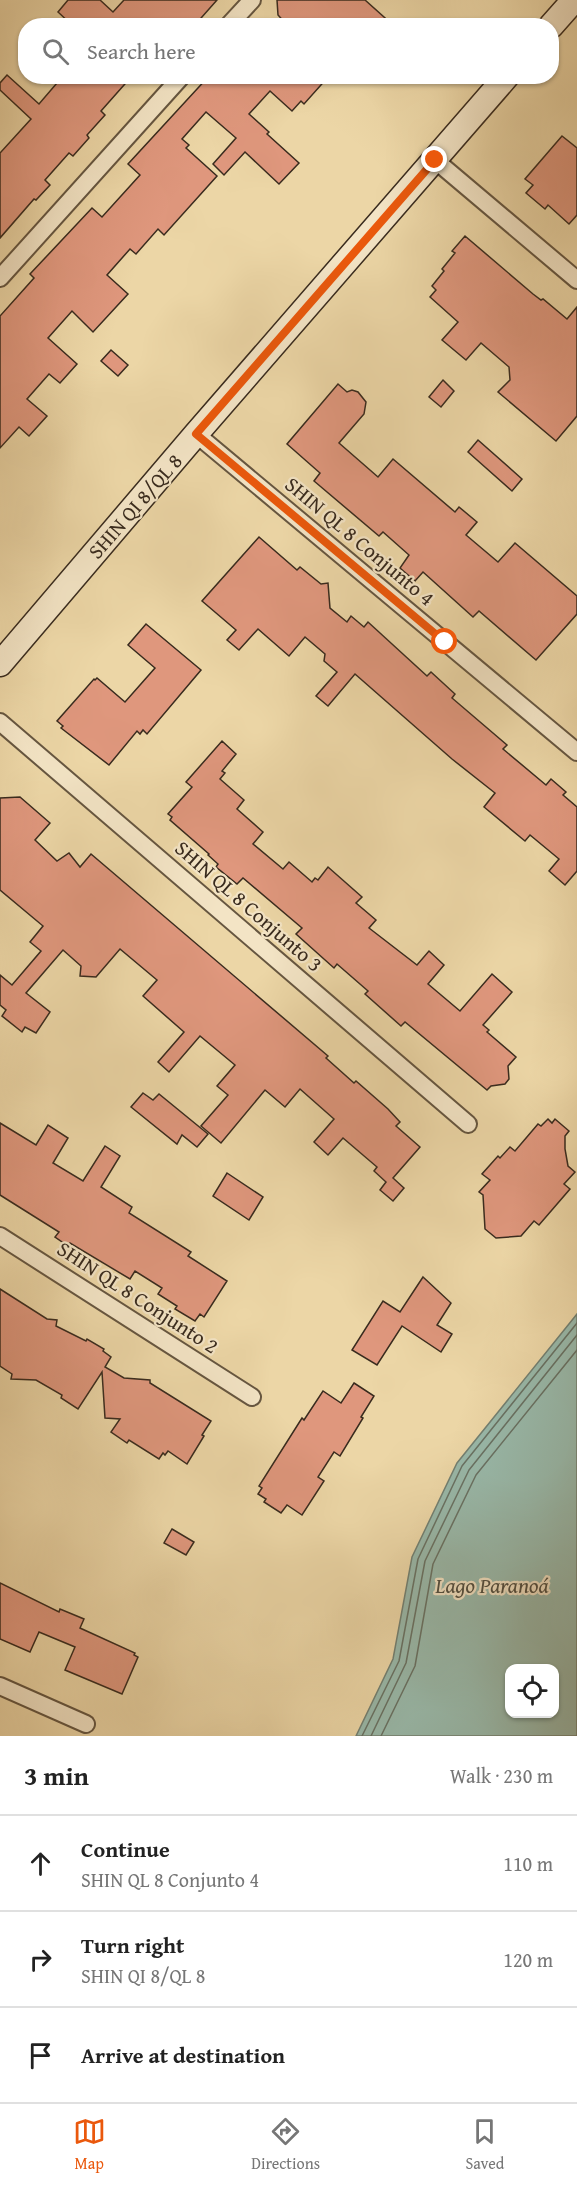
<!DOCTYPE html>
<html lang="en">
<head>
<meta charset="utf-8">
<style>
	:root { --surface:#fff; --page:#f6f6f6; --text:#222; --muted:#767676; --line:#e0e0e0; --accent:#ea580c }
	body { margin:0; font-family:"Gentium Book Plus",serif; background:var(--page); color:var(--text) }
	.controls { position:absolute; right:18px; bottom:18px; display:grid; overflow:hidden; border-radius:12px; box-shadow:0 2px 4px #0004 }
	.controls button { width:54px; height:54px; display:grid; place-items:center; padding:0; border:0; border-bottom:2px solid var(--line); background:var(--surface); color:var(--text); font:30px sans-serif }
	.stop { position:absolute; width:18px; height:18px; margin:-14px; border:4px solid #ea580c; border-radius:50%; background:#fff }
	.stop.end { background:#ea580c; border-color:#fff; box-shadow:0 2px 6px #0008 }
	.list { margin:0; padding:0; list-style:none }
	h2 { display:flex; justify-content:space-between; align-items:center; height:78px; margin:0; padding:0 24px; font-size:26px }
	h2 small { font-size:20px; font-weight:400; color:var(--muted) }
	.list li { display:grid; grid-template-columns:39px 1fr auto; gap:18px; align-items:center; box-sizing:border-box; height:96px; padding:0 24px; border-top:2px solid var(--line) }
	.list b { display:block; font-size:22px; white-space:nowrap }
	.list p { margin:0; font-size:20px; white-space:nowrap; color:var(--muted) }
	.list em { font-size:20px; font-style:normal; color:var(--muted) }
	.icon { flex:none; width:33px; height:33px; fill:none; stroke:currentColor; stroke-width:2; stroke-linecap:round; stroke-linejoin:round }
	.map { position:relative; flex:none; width:577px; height:1736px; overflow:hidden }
	.search { position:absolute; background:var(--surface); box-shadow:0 2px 4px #0004; left:18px; right:18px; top:18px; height:66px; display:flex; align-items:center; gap:15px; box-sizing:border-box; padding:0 21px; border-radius:24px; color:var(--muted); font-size:22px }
	.sheet { height:366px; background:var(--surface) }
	nav { display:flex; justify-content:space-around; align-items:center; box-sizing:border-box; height:84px; border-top:2px solid var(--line); background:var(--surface); font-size:16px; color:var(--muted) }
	nav a { display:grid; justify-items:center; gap:3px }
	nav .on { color:var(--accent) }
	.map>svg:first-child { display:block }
</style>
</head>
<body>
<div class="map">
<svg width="577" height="1736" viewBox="0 0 577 1736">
	<rect width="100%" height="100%" fill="#ecd6a6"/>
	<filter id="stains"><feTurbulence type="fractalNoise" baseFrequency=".00333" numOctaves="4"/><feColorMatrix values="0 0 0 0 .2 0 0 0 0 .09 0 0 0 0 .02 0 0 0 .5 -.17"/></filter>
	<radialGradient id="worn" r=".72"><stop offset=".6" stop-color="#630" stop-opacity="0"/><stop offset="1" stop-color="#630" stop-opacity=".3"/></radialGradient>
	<!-- water -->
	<path fill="#99b9aa" stroke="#738072" stroke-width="1.5" fill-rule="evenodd" d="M577 1314V1736H356L393 1659 412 1557 457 1463ZM510 1668H554V1714H510Z"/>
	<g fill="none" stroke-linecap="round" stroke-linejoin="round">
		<!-- shore -->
		<g stroke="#697264" stroke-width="1.5">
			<polyline points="362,1736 399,1661 418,1559 462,1466 577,1323"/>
			<polyline points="371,1736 406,1663 425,1561 469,1470 577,1335"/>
			<polyline points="381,1736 415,1666 433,1564 476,1475 577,1350"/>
		</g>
	</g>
	<!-- building -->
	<g fill="#df977d" stroke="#392b1e" stroke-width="1.5">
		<polygon points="68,0 100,0 113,12 124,0 217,0 194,26 73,26 58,12"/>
		<polygon points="277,0 365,0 394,26 288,26 278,15"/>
		<polygon points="7,75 39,104 63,76 132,76 101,111 105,115 87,135 89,138 73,156 69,153 45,180 50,185 36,200 34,199 0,238 0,153 31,119 0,90 0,83"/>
		<polygon points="209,76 329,76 304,104 301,101 292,111 270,91 249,114 269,132 267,134 299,163 279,184 245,152 224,175 213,164 236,138 206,112 182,139 189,145 186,148 217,176 164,235 158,229 136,254 130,249 107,275 128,294 93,332 72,311 48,338 77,364 60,383 49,374 27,399 47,416 29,436 19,427 0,448 0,316 34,278 30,274 92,208 102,217 140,175 128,164"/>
		<polygon points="562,136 577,148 577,215 569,224 548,205 545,209 526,193 533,185 525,179"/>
		<polygon points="465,236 533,294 541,300 543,299 567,319 577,307 577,416 556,441 498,392 510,380 509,367 481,343 466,360 442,340 458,322 430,297 436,290 432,286 444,271 442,269 455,253 452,251"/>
		<polygon points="111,350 128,365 118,376 101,361"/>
		<polygon points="443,380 454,391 441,407 429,397"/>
		<polygon points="338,384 347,392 352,390 358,392 366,402 364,414 339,443 378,477 393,459 455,512 459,507 477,522 466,535 498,562 515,543 577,596 577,614 536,660 479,611 473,617 423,572 415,581 400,568 409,555 383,532 379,536 314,481 320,473 287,444"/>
		<polygon points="478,440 522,479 512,491 468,452"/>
		<polygon points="259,537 297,570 300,567 321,584 328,583 330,608 347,622 351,616 364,627 368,622 427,676 431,672 455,694 452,698 507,745 503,749 546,785 551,779 566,792 563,795 577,807 577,871 565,885 549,871 559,859 530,835 525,841 484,807 495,793 452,759 355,674 328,706 316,696 337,672 324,661 325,654 305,637 289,656 258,629 239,650 227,640 236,630 202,601"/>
		<polygon points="146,624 201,670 147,734 143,730 140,734 137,731 109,765 61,728 63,726 57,721 94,679 95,680 97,678 125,702 155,668 128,645"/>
		<polygon points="222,741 236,754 222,771 225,773 220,779 244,800 237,809 263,832 253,844 283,869 289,862 312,882 315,878 318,880 328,867 362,897 356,903 376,920 369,928 417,965 429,951 444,965 428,984 460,1011 492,974 512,992 483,1025 489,1030 487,1032 516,1057 508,1066 509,1079 505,1084 491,1086 487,1090 405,1022 401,1026 365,994 368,991 337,964 334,968 296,934 302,928 243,878 237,884 216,867 218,864 208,855 209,854 170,820 172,817 168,814 192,787 186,782"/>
		<polygon points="20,797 50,823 35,840 57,861 69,853 80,867 91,854 328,1056 326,1058 354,1083 356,1081 388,1109 400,1122 396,1126 420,1147 393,1178 404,1188 393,1201 380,1190 386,1182 374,1171 377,1167 343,1138 328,1155 314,1142 334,1119 300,1089 285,1107 265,1090 221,1143 201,1126 228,1095 217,1086 235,1065 200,1036 169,1072 158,1062 184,1032 143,996 157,980 120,949 96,977 80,976 81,966 63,950 26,993 50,1012 36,1033 25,1027 22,1032 2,1016 6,1010 0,1005 0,975 12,985 41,951 30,942 43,926 0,890 0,798"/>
		<polygon points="143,1093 153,1100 159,1094 208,1134 197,1147 182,1135 177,1144 131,1107"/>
		<polygon points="548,1119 552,1123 555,1119 569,1131 565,1136 565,1149 568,1166 575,1172 564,1184 570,1189 539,1225 534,1221 521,1236 496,1238 485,1229 483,1195 479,1192 490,1180 482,1174 498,1156 500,1158 510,1147 515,1151 538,1124 541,1126"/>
		<polygon points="0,1123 36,1145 48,1125 68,1138 53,1163 83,1181 105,1146 120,1156 101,1187 132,1207 129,1213 191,1252 188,1256 227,1281 204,1317 200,1314 195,1321 175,1309 177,1306 158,1294 162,1288 135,1271 130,1279 70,1243 68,1246 55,1237 59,1232 0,1195"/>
		<polygon points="227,1173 263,1197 249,1220 213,1196"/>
		<polygon points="423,1277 451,1303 437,1325 452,1334 441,1352 402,1326 377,1365 352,1350 383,1301 400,1312"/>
		<polygon points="0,1289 47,1319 57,1320 56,1326 86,1341 87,1339 104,1349 103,1351 111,1357 105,1367 124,1378 150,1380 150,1383 211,1421 202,1435 204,1436 187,1464 168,1451 165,1455 163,1453 159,1459 129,1440 127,1443 111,1432 120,1419 105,1418 102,1372 78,1409 61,1398 62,1395 36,1380 11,1379 12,1374 0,1366"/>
		<polygon points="354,1383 374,1396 361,1417 363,1418 340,1456 334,1452 318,1477 324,1481 302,1515 287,1505 281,1513 264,1502 266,1499 258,1494 262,1488 259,1486 302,1418 304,1420 323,1391 341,1403"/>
		<polygon points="172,1529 194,1542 186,1555 164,1543"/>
		<polygon points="0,1583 59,1612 60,1609 84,1619 80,1628 135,1653 134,1655 138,1657 122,1694 65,1670 75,1647 39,1632 30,1652 0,1639"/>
	</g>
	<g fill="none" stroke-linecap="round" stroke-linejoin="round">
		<defs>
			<g id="street">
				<polyline points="228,26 252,0"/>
				<polyline points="435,160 577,280"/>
				<polyline points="0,278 182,76"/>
				<polyline points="196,434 577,752"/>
				<polyline points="0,722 468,1124"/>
				<polyline points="0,1236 252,1397"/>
				<polyline points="0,1686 86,1724"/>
			</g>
			<g id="secondary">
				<polyline points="551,26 574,0"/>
				<polyline points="0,664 196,434 507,76"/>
			</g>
		</defs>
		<!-- street casing -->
		<use href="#street" stroke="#665640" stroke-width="20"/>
		<!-- secondary casing -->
		<use href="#secondary" stroke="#392b1e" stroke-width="27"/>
		<!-- street -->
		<use href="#street" stroke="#f3e4c5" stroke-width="16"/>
		<!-- secondary -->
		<use href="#secondary" stroke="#f3e4c5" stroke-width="24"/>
	</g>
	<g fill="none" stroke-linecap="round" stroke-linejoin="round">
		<!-- route -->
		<polyline stroke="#ea580c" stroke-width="8" points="435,160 196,434 445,642"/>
	</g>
	<g text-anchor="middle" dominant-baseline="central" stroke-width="4.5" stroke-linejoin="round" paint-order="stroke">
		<!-- street labels -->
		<g font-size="21" fill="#392b1e" stroke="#f3e4c5">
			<text transform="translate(135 506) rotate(-49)">SHIN QI 8/QL 8</text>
			<text transform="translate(360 541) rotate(40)">SHIN QL 8 Conjunto 4</text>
			<text transform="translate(249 906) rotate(41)">SHIN QL 8 Conjunto 3</text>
			<text transform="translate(138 1297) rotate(33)">SHIN QL 8 Conjunto 2</text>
		</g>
		<!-- water labels -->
		<g font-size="22" font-style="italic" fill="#514e41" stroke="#f3e4c5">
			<text x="492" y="1585">Lago Paranoá</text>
		</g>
	</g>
	<rect width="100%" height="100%" filter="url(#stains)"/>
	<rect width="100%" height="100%" fill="url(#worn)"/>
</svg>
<div class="controls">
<button><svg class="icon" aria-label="locate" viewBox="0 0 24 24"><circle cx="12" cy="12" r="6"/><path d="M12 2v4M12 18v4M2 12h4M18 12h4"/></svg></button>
</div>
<div class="stop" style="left:445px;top:642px"></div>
<div class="stop end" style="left:435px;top:160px"></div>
<div class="search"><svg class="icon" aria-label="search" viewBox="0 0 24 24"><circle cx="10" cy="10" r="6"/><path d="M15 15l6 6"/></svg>Search here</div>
</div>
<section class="sheet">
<h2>3 min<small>Walk · 230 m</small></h2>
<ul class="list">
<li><svg class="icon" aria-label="ahead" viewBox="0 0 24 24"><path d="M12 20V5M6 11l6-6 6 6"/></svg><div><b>Continue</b><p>SHIN QL 8 Conjunto 4</p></div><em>110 m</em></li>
<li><svg class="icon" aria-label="right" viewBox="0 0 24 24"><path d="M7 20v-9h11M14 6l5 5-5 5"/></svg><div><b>Turn right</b><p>SHIN QI 8/QL 8</p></div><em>120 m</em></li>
<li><svg class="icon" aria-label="arrive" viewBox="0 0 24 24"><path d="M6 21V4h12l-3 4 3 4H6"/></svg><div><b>Arrive at destination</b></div></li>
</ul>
</section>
<nav>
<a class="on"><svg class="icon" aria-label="map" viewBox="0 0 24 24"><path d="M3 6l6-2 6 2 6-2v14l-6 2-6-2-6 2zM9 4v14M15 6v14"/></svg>Map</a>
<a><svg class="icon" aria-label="directions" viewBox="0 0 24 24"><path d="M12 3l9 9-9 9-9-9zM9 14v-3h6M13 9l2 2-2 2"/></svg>Directions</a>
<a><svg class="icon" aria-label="saved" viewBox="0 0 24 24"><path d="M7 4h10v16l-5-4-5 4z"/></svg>Saved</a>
</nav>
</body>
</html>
